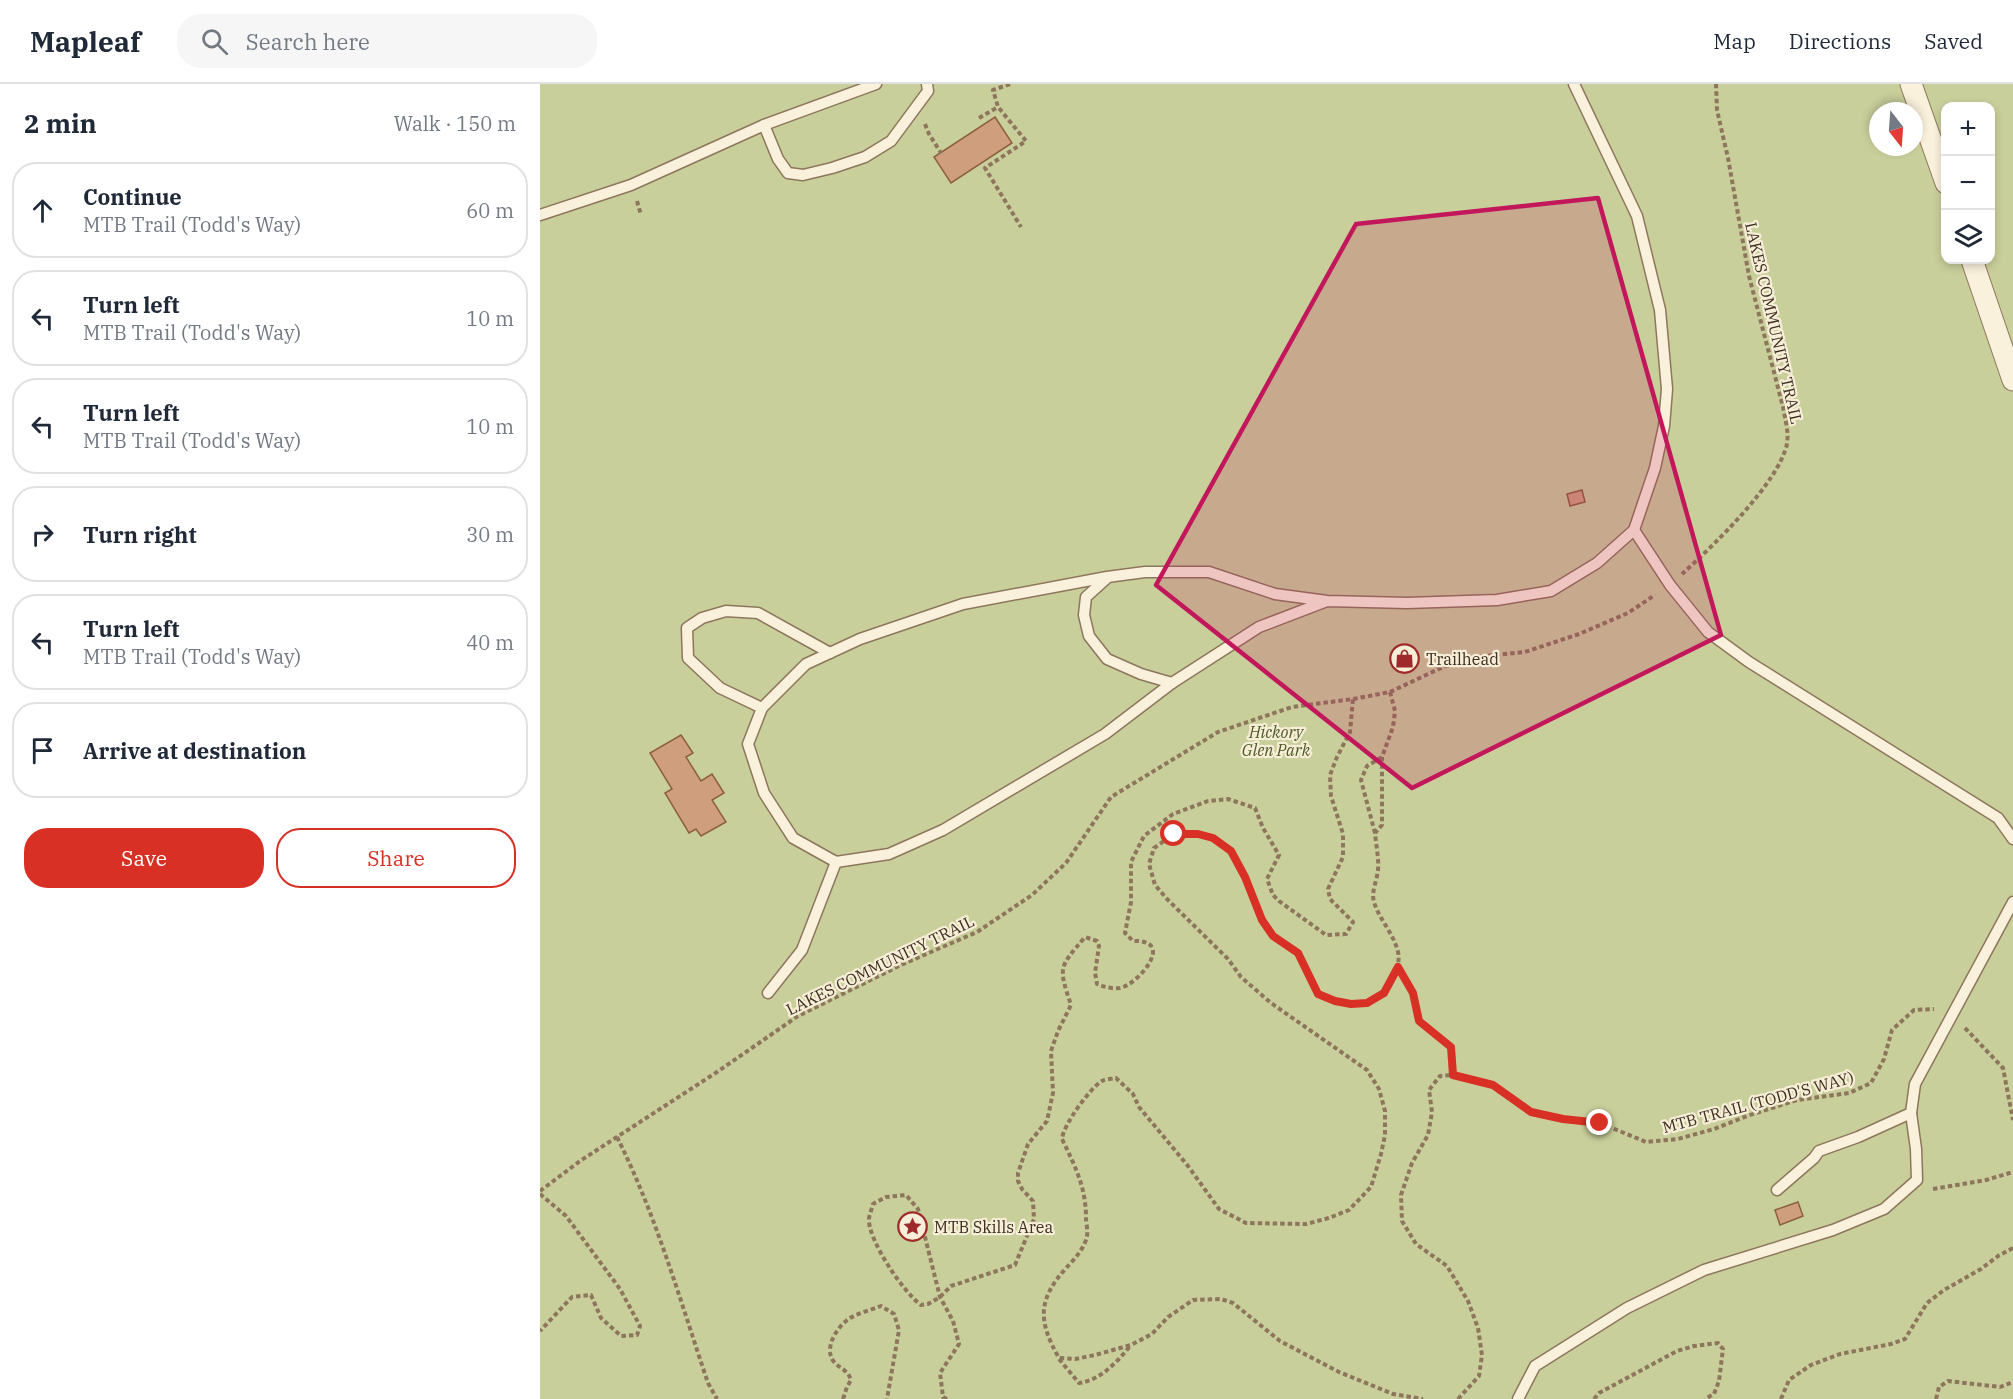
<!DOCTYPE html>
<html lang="en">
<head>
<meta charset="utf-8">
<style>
	:root { --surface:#fff; --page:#f6f6f7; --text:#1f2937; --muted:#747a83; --line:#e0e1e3; --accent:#d93025 }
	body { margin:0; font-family:"IBM Plex Serif",serif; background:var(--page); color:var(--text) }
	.controls { position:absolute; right:18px; top:18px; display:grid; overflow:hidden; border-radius:12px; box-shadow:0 3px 9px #0003 }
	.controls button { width:54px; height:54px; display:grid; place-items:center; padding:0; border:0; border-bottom:2px solid var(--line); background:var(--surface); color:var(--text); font:30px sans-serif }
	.compass { position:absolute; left:1329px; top:18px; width:54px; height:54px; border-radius:50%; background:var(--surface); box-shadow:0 3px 9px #0003; rotate:163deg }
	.stop { position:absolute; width:18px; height:18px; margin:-14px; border:4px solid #d93025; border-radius:50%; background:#fff }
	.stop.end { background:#d93025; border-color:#fff; box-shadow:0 2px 6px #0008 }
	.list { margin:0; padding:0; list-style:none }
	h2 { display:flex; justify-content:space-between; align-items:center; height:78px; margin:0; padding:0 24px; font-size:26px }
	h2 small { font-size:20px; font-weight:400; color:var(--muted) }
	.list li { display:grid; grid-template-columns:39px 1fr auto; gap:18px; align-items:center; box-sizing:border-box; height:96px; margin:0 12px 12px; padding:0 12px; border:2px solid var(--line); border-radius:24px }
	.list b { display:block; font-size:22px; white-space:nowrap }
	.list p { margin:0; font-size:20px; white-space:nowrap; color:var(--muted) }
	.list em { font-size:20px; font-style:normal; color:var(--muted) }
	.actions { display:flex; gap:12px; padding:18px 24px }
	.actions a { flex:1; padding:14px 0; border:2px solid var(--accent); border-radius:24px; text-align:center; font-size:21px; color:var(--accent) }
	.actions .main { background:var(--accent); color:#fff }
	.icon { flex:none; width:33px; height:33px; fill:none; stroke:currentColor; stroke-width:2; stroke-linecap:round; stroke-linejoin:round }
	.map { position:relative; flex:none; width:1473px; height:1315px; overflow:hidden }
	header { display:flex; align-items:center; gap:36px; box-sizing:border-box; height:84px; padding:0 30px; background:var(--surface); border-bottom:2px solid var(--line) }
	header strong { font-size:28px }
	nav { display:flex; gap:33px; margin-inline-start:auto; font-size:21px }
	.search { width:420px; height:54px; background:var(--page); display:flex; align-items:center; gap:15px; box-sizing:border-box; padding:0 21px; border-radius:24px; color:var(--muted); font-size:22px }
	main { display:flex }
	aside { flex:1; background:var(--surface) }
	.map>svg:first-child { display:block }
</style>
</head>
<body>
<header>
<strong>Mapleaf</strong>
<div class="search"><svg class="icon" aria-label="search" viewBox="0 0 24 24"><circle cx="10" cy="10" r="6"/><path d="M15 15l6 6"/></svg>Search here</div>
<nav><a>Map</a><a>Directions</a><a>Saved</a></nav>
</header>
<main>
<aside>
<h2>2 min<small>Walk · 150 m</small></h2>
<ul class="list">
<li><svg class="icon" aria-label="ahead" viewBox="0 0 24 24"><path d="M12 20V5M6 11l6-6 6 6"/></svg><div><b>Continue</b><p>MTB Trail (Todd's Way)</p></div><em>60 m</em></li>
<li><svg class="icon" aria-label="left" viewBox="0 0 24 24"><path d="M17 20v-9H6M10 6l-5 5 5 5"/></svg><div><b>Turn left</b><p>MTB Trail (Todd's Way)</p></div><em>10 m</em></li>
<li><svg class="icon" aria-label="left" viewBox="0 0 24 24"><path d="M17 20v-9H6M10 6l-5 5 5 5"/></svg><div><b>Turn left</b><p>MTB Trail (Todd's Way)</p></div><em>10 m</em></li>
<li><svg class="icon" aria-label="right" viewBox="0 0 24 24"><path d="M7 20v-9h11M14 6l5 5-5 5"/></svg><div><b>Turn right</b></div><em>30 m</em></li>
<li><svg class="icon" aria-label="left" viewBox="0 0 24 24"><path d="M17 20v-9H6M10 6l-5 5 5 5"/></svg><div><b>Turn left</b><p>MTB Trail (Todd's Way)</p></div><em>40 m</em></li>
<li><svg class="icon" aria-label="arrive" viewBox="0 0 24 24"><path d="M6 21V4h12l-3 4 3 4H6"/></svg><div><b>Arrive at destination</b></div></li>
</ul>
<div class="actions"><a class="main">Save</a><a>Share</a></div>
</aside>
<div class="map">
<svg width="1473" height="1315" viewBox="0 0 1473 1315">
	<rect width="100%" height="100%" fill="#f0e4c8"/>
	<!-- green -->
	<path fill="#c9cf9b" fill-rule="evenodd" d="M0 0H1473V1315H0ZM1406 22H1450V176H1406ZM1338 27H1374V63H1338Z"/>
	<!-- building -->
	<g fill="#cf9f7d" stroke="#8d5f41" stroke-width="1.5">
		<polygon points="455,33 472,59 411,99 394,73"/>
		<polygon points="1042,406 1045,418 1030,422 1027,410"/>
		<polygon points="864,567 873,576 866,583 857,573"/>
		<polygon points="141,651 153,669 146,673 161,697 172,690 184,709 172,716 186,738 161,752 156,745 149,749 125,709 132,705 110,669"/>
		<polygon points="1258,1118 1263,1132 1240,1141 1235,1126"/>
	</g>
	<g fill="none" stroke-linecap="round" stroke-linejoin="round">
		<defs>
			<g id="service">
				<polyline points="224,41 336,0"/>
				<polyline points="0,131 91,101 224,41 238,75 248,89 263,91 292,84 325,73 351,57 388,7 387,0"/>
				<polyline points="1094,446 1130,501 1168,548 1209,578 1458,734 1473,755"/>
				<polyline points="567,494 546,513 544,531 549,552 567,575 601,590 632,599"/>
				<polyline points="787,517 719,543 632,599 565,650 403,746 349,770 296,778 253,754 224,709 208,660 222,624 266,580 320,555 423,520 567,493 605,488 669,488 735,510 787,517 867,519 957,516 1011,507 1057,479 1094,446 1115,384 1124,342 1127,305 1120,226 1097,132 1034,0"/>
				<polyline points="222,624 180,604 148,574 147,544 162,534 186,527 218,529 290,569"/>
				<polyline points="228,909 262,866 296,778"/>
				<polyline points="1237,1106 1274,1074 1279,1067 1318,1053 1371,1029 1375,1000 1473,818"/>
				<polyline points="978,1315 995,1282 1087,1224 1164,1186 1293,1146 1344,1125 1377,1096 1376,1065 1371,1029"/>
			</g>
			<g id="minor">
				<polyline points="1371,0 1406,99"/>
				<polyline points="1432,176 1473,296"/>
			</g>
		</defs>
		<!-- service casing -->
		<use href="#service" stroke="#8d765c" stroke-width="13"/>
		<!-- minor casing -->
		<use href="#minor" stroke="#8d765c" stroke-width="23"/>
		<!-- path -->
		<g stroke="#8d765c" stroke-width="4" stroke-dasharray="4.5 3" stroke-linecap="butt">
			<polyline points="470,0 453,6 458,23 486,57 445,84 481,143"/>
			<polyline points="439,34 458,23"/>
			<polyline points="385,40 389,50 401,69"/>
			<polyline points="97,117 101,131"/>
			<path d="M1142 490C1173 462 1238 400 1247 360 1249 348 1245 334 1243 323L1209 192 1188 74 1177 26 1176 0"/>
			<path d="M850 608 855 627 853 643 842 673V741L835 749C836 761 839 774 838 786 837 797 831 807 834 818 839 835 854 850 858 868 860 878 857 885 852 894 834 927 809 923 778 910L758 869 733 852 722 836 705 793 691 767 673 755 658 750H634L614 764 609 780 615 801 627 815 688 875 701 893 731 919 827 986 839 1005 845 1027V1051L841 1070 831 1103 809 1126 789 1134 766 1140 706 1139 679 1125 648 1082 599 1023 593 1010 576 994C572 995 566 995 562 997 551 1003 523 1041 522 1055 535 1082 546 1103 546 1134 546 1139 548 1146 547 1152 545 1163 535 1175 527 1183 497 1216 498 1237 519 1274L535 1275 555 1271 591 1261 612 1250 628 1233 653 1216 681 1215 693 1219 740 1257 799 1288 853 1310 883 1315"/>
			<polyline points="835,749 821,696 827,682 842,673"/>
			<polyline points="859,884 873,909 879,937 911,963 913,991"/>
			<polyline points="1425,944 1463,984 1473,1036"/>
			<path d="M77 1053C116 1131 140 1216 168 1299L177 1315"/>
			<polyline points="1393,1105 1446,1096 1473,1088"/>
			<polyline points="0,1107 40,1077 177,988 258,932 361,881 437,848 492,811 526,779 571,713 678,648 752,623 813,615 850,608 903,583 934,573 985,568 1039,550 1088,529 1115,511"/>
			<polyline points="0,1110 26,1132 80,1205 100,1242 97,1251 81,1252 61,1234 51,1211 32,1213 0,1247"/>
			<path d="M519 1275 539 1299C561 1296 577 1278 591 1261"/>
			<path d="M303 1315 307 1303 311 1296C308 1285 297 1284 292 1275 285 1261 298 1242 310 1234 319 1229 331 1226 341 1222L354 1230 359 1246 347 1315"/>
			<path d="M407 1315 403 1313 400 1289 419 1260 413 1237 400 1213 378 1125 366 1111 346 1113 333 1120C332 1124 330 1129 329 1134 327 1155 364 1209 381 1221L388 1220 400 1213 411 1202 475 1181 494 1135 493 1117 482 1105 478 1097V1089L488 1060 507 1037 513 1009 511 967 518 947 531 921C518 882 519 884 545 853L557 857 559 862 555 889 557 900C564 903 572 905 580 904 599 900 636 855 593 857L585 849 591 818V778L604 752 633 730 668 717 688 715 715 724 723 744 739 771 727 795 733 811 739 817 786 851 806 850 813 838 790 815 788 805 803 773V750L791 712 790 691 797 673 810 648 813 615"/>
			<polyline points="918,1315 939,1292 942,1271 938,1244 928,1217 907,1182 876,1160 862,1137 861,1111 872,1079 888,1051 892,1028 889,1006 900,992 913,991 953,1001 991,1027 1023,1035 1060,1039 1106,1058 1138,1055 1174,1045 1207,1032 1257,1016 1309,1009 1331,999 1344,975 1352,946 1374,926 1394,925"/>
			<polyline points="1054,1315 1059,1309 1137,1267 1154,1262 1178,1259 1183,1265 1179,1297 1174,1310 1165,1315"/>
			<polyline points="1241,1315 1249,1296 1271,1281 1300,1270 1351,1260 1365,1255 1387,1219 1404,1206 1441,1185 1458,1172 1473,1164"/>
			<polyline points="1396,1315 1399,1303 1408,1297 1460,1303 1473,1298"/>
		</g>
		<!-- service -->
		<use href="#service" stroke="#faf1dc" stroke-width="10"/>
		<!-- minor -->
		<use href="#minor" stroke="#faf1dc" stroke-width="21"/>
	</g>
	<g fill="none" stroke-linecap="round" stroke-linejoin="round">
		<!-- route -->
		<polyline stroke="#d93025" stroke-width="8" points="634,750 658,750 673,754 691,767 705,793 722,836 733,852 758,869 778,910 795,917 811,920 827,919 844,909 858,883 873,909 879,937 911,963 913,991 953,1001 991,1028 1023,1035 1060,1039"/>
	</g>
	<!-- marked area -->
	<path fill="#c2185b" fill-opacity="0.2" stroke="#c2185b" stroke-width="4.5" stroke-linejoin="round" d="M1058 114 1181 551 872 704 616 501 816 140Z"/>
	<!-- icons -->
	<defs>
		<symbol id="shop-ring" viewBox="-11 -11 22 22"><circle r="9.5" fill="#f7eed8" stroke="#9e2a2b" stroke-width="1.5"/><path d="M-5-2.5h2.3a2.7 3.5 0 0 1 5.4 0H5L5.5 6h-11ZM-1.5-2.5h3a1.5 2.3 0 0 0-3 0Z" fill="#9e2a2b"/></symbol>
		<symbol id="sight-ring" viewBox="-11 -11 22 22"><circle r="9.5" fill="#f7eed8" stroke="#9e2a2b" stroke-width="1.5"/><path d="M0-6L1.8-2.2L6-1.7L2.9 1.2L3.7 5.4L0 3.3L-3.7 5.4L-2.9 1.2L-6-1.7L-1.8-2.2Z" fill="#9e2a2b"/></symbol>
	</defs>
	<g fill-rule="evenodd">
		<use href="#shop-ring" x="848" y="558" width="33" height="33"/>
		<use href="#sight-ring" x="356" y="1126" width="33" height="33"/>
	</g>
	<g text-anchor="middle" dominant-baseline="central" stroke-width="4.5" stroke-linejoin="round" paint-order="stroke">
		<!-- street labels -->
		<g font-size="16" fill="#3d2e20" stroke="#f7eed8">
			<text transform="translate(1234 239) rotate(77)">LAKES COMMUNITY TRAIL</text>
			<text transform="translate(340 881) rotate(-26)">LAKES COMMUNITY TRAIL</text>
			<text transform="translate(1218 1018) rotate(-15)">MTB TRAIL (TODD'S WAY)</text>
		</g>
		<!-- poi labels -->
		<g font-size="16" fill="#3d2e20" stroke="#f7eed8" text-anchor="start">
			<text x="886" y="575">Trailhead</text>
			<text x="394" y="1143">MTB Skills Area</text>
		</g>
		<!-- park labels -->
		<g font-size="16" font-style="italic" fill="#4d5a26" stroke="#f7eed8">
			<text x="736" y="648">Hickory<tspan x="736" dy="18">Glen Park</tspan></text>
		</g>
	</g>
</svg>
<div class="controls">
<button>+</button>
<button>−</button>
<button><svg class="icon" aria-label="layers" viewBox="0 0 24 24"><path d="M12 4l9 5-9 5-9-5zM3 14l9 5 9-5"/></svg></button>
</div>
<svg class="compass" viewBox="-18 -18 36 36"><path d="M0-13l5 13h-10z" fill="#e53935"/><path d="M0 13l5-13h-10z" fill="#747a83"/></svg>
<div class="stop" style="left:634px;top:750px"></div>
<div class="stop end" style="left:1060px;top:1039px"></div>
</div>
</main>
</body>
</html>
